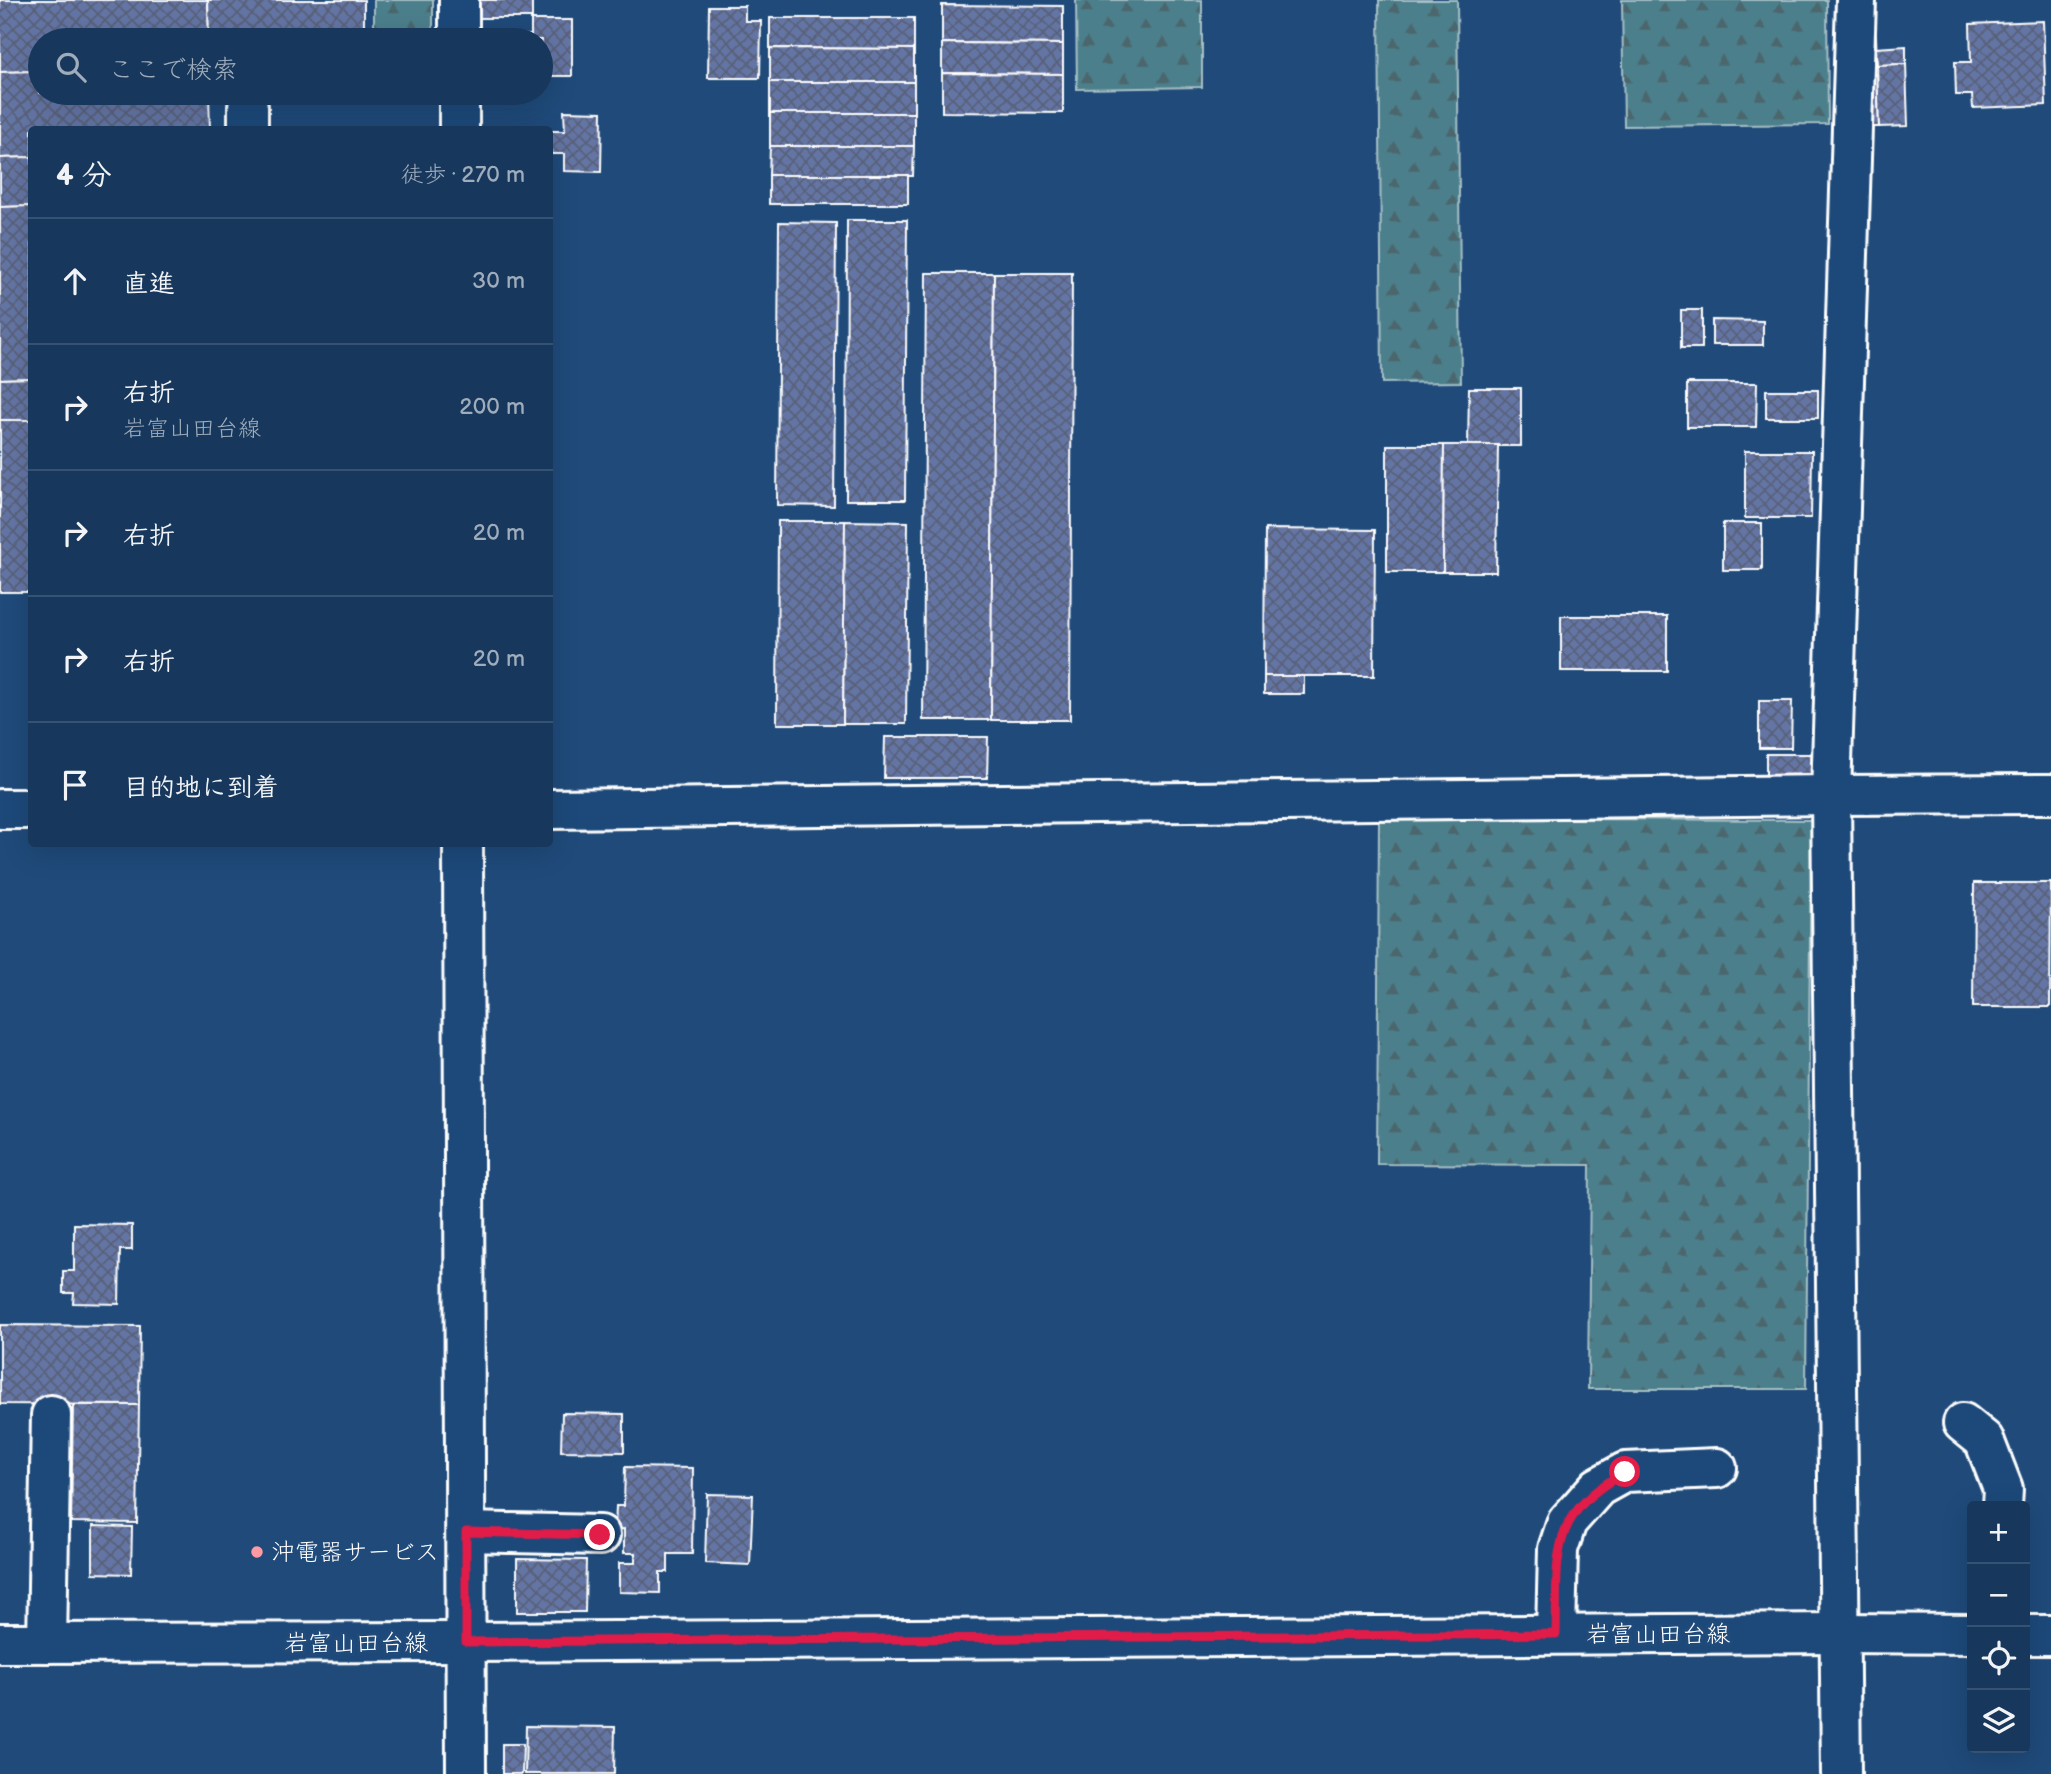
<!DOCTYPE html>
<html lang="ja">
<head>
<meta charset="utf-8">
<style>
	:root { --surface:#17385c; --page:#244365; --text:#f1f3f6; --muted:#9eacbb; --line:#365272 }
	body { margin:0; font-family:"Balsamiq Sans","Klee One",sans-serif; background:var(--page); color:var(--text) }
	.controls { position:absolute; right:21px; bottom:21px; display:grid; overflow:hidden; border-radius:7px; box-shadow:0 7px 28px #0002 }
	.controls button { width:63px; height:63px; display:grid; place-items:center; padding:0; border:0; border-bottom:2px solid var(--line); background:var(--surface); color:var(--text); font:35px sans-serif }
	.stop { position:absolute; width:21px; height:21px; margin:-16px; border:5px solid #e11d48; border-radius:50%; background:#fff }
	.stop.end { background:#e11d48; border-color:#fff; box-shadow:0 2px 7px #0008 }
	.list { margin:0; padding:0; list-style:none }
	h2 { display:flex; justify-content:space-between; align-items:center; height:91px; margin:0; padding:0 28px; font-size:30px }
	h2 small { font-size:23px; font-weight:400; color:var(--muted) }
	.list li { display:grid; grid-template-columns:46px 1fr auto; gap:21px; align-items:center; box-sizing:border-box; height:126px; padding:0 28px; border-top:2px solid var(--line) }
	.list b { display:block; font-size:26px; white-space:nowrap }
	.list p { margin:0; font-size:23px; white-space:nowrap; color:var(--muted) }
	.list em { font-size:23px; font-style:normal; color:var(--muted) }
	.icon { flex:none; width:38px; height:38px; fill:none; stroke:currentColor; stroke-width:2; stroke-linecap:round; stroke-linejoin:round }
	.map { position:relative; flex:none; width:2051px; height:1774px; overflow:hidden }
	.search { position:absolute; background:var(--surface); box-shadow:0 7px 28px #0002; left:28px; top:28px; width:525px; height:77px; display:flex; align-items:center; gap:18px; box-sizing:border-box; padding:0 24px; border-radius:38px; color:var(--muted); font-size:26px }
	.panel { position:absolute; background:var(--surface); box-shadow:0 7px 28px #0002; left:28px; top:126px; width:525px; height:721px; border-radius:7px }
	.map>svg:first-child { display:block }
</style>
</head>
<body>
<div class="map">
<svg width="2051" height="1774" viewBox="0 0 2051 1774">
	<defs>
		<pattern id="forest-firs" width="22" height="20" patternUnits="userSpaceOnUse" patternTransform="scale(1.75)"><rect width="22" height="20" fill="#4c7f8b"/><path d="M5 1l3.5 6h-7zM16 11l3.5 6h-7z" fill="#4c666c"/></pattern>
		<pattern id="building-cross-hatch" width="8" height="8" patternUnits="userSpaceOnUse" patternTransform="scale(1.75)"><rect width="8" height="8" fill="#6475a5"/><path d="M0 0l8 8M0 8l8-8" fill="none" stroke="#586078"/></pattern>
	</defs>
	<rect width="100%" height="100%" fill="#1f4a7a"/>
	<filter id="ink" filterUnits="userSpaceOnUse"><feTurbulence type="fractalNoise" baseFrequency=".0143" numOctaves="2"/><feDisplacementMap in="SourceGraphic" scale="14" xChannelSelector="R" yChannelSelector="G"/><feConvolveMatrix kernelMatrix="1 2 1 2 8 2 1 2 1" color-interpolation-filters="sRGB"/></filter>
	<g filter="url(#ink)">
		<!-- forest -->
		<g fill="url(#forest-firs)" stroke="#a6bfc5" stroke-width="2">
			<rect x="374" y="0" width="59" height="40"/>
			<polygon points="1076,0 1202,0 1202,87 1077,89"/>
			<polygon points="1379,0 1457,0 1461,382 1382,383"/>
			<polygon points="1622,0 1827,0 1828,124 1624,126"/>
			<polygon points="375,93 434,93 434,101 375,102"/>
			<polygon points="1379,818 1811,820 1806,1389 1588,1389 1590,1165 1377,1164"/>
		</g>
		<!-- building -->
		<g fill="url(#building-cross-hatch)" stroke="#fff" stroke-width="2">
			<polygon points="0,0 208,0 209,40 40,40 40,71 0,72"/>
			<polygon points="208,0 364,0 364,40 209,40"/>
			<polygon points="474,0 532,0 532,18 473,18"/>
			<polygon points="942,5 1063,6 1063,44 942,43"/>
			<polygon points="709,6 745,6 745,21 761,21 760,78 708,78"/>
			<polygon points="770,18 914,18 914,49 770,48"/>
			<polygon points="531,20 572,20 572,76 541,76 541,40 513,40 513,36 531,35"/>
			<polygon points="2043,21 2046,105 1973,108 1972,95 1956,95 1955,62 1971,62 1970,24"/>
			<polygon points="1876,35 1879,127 1863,127 1860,36"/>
			<polygon points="942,43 1063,44 1063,74 942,73"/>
			<polygon points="1906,46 1906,64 1877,65 1876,48"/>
			<polygon points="770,48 914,49 914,82 770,82"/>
			<polygon points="1906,64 1908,126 1879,127 1877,65"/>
			<polygon points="40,71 40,93 209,93 210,130 32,130 32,157 0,158 0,72"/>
			<polygon points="942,73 1063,74 1063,113 942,112"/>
			<rect x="770" y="82" width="144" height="31"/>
			<polygon points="564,111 602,112 601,172 564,171 564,154 551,154 551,131 565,131"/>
			<rect x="770" y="113" width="144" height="33"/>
			<polygon points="770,146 914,146 913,176 769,175"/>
			<polygon points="32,157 32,206 0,207 0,158"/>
			<rect x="769" y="175" width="139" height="29"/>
			<polygon points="32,206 32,378 0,379 0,207"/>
			<polygon points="847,220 907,220 905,500 846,500"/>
			<polygon points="779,222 836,223 834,506 777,505"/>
			<polygon points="926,273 994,273 991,720 923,720"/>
			<polygon points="994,273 1072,273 1070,720 991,720"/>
			<rect x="1681" y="310" width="21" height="38"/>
			<polygon points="1712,320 1763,321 1763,345 1712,345"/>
			<polygon points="32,378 32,420 0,420 0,379"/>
			<polygon points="1687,383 1757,383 1756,427 1687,427"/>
			<polygon points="1469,388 1521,388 1521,446 1468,446"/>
			<rect x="1766" y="390" width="52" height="28"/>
			<rect x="0" y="420" width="32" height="172"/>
			<polygon points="1387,445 1444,445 1443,572 1387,572"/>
			<polygon points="1444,445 1498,445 1496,572 1443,572"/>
			<polygon points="1745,451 1812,451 1811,518 1745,518"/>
			<polygon points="778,521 845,521 843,724 777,724"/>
			<polygon points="845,521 908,522 906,724 843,724"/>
			<rect x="1723" y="523" width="39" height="47"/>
			<polygon points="1265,529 1375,530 1374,676 1264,676"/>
			<rect x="1561" y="616" width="106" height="55"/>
			<rect x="1264" y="676" width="40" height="18"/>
			<polygon points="1759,701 1792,701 1791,748 1759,748"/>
			<polygon points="885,737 988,737 987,778 884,778"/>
			<polygon points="1766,754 1815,754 1814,780 1766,779"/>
			<polygon points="1974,883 2051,883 2050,1007 1973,1007"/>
			<polygon points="74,1224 132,1225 132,1250 120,1250 119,1304 73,1303 74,1293 63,1293 63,1271 74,1271"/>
			<polygon points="0,1325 140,1326 139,1405 0,1404"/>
			<polygon points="73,1405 139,1405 137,1523 71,1522"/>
			<polygon points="562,1413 624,1414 624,1452 561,1451"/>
			<polygon points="625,1467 693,1468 692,1554 668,1554 668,1572 660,1572 660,1593 619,1592 619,1563 635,1563 635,1553 624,1553 624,1529 615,1530 616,1506 624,1506"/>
			<polygon points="707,1494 753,1495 750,1565 705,1563"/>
			<polygon points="93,1526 132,1527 131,1574 93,1573"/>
			<polygon points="517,1559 586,1560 585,1612 517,1612"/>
			<polygon points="526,1726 615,1727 614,1774 525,1774"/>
			<polygon points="502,1744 523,1744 522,1774 502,1774"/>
		</g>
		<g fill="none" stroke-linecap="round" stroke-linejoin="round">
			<defs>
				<g id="minor">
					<polyline points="459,0 459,40"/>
					<polyline points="459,93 459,130"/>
					<polyline points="248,130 248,107"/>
					<polyline points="0,809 32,809"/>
					<polyline points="550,809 1831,795 2051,794"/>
					<polyline points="463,844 466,1774"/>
					<polyline points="1963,1423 1984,1440 2003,1489 2002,1506"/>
					<polyline points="466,1532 600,1535"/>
					<polyline points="1556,1634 1558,1549 1567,1522 1598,1487 1625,1472 1717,1468"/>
					<polyline points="47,1643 51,1415"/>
					<polyline points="1841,1774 1831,795 1856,0"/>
				</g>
				<g id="major">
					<polyline points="2025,1635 2051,1635"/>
					<polyline points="0,1643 466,1642 1839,1633 1972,1634"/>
				</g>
			</defs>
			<!-- minor casing -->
			<use href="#minor" stroke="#fff" stroke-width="44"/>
			<!-- major casing -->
			<use href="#major" stroke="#fff" stroke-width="44"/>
			<!-- minor -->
			<use href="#minor" stroke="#1f4a7a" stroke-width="38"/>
			<!-- major -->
			<use href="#major" stroke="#1f4a7a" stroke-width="38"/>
		</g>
	</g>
	<g fill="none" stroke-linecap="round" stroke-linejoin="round" filter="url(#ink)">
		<!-- route -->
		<path stroke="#e11d48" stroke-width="9" d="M600 1535 466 1532V1642L1556 1634C1558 1555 1547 1516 1625 1472"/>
	</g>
	<!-- markers -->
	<circle fill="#ff9aa2" stroke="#1f4a7a" stroke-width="2.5" cx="257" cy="1552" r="7"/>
	<g text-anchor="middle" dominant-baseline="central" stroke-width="7" stroke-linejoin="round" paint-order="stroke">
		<!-- poi labels -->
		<g font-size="24" fill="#fff" stroke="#1f4a7a" text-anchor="start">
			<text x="271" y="1552">沖電器サービス</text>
		</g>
		<!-- street labels -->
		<g font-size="24" fill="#fff" stroke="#1f4a7a">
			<text x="1658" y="1634">岩富山田台線</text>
			<text x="356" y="1643">岩富山田台線</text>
		</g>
	</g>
</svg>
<div class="controls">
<button>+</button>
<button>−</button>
<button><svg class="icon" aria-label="locate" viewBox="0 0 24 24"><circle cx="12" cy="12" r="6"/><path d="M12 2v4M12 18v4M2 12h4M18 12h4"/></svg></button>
<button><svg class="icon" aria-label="layers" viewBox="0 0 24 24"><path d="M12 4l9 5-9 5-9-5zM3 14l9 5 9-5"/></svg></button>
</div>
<div class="stop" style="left:1625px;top:1472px"></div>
<div class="stop end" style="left:600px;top:1535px"></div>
<div class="search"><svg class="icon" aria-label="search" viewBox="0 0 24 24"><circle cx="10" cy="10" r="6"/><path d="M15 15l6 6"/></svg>ここで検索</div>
<section class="panel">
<h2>4 分<small>徒歩 · 270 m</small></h2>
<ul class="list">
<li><svg class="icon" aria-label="ahead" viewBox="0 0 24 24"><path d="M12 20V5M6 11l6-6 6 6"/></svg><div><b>直進</b></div><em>30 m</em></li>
<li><svg class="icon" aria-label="right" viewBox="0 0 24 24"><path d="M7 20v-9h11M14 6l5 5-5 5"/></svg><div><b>右折</b><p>岩富山田台線</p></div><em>200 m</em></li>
<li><svg class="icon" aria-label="right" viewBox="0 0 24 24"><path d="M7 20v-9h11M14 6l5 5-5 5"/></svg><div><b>右折</b></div><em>20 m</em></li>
<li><svg class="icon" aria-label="right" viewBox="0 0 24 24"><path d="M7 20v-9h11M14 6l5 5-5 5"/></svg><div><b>右折</b></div><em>20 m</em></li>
<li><svg class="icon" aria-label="arrive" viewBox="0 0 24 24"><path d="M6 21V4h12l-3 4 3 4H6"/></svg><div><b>目的地に到着</b></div></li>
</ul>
</section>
</div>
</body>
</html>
